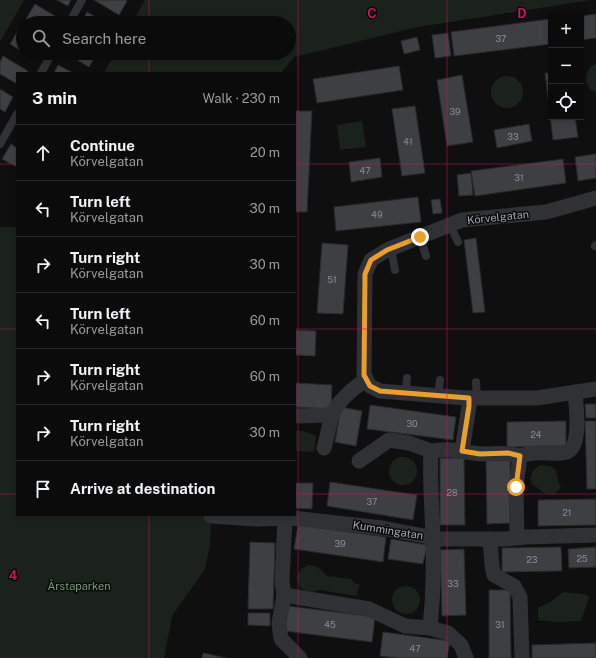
<!DOCTYPE html>
<html lang="en">
<head>
<meta charset="utf-8">
<style>
	:root { --surface:#0b0b0c; --page:#141415; --text:#f1f3f6; --muted:#9a9b9d; --line:#2b2b2d }
	body { margin:0; font-family:"Public Sans",sans-serif; background:var(--page); color:var(--text) }
	.controls { position:absolute; right:12px; top:12px; display:grid; overflow:hidden; border-radius:0px; box-shadow:0 2px 6px #0003 }
	.controls button { width:36px; height:36px; display:grid; place-items:center; padding:0; border:0; border-bottom:1px solid var(--line); background:var(--surface); color:var(--text); font:20px sans-serif }
	.stop { position:absolute; width:12px; height:12px; margin:-9px; border:3px solid #ea9e2d; border-radius:50%; background:#fff }
	.stop.end { background:#ea9e2d; border-color:#fff; box-shadow:0 1px 4px #0008 }
	.list { margin:0; padding:0; list-style:none }
	h2 { display:flex; justify-content:space-between; align-items:center; height:52px; margin:0; padding:0 16px; font-size:17px }
	h2 small { font-size:13px; font-weight:400; color:var(--muted) }
	.list li { display:grid; grid-template-columns:26px 1fr auto; gap:12px; align-items:center; box-sizing:border-box; height:56px; padding:0 16px; border-top:1px solid var(--line) }
	.list b { display:block; font-size:15px; white-space:nowrap }
	.list p { margin:0; font-size:13px; white-space:nowrap; color:var(--muted) }
	.list em { font-size:13px; font-style:normal; color:var(--muted) }
	.icon { flex:none; width:22px; height:22px; fill:none; stroke:currentColor; stroke-width:2; stroke-linecap:round; stroke-linejoin:round }
	.map { position:relative; flex:none; width:596px; height:658px; overflow:hidden }
	.search { position:absolute; background:var(--surface); box-shadow:0 2px 6px #0003; left:16px; top:16px; width:280px; height:44px; display:flex; align-items:center; gap:10px; box-sizing:border-box; padding:0 14px; border-radius:22px; color:var(--muted); font-size:15px }
	.panel { position:absolute; background:var(--surface); box-shadow:0 2px 6px #0003; left:16px; top:72px; width:280px; height:444px; border-radius:0px }
	.map>svg:first-child { display:block }
</style>
</head>
<body>
<div class="map">
<svg width="596" height="658" viewBox="0 0 596 658">
	<rect width="100%" height="100%" fill="#0f0f10"/>
	<!-- green -->
	<g fill="#1b221c">
		<polygon points="0,0 24,0 0,42"/>
		<polygon points="145,0 591,0 418,27 294,57 281,73 104,73 115,53 289,53 289,23 132,23"/>
		<path d="M596 63V93C582 87 584 70 596 63Z"/>
		<circle cx="507" cy="92" r="16"/>
		<polygon points="362,121 366,147 340,150 337,125"/>
		<polygon points="0,227 17,227 17,515 211,515 210,545 205,569 172,616 164,658 0,658"/>
		<polygon points="295,431 303,431 316,436 314,452 295,451"/>
		<circle cx="403" cy="471" r="14"/>
		<path d="M540 465 550 466 556 470 558 482 561 487 554 495 544 493 532 484C529 476 532 469 540 465Z"/>
		<path d="M307 565C318 565 320 569 327 576L351 579 354 583 360 585 356 596 320 590 311 592 305 591 300 587 297 577 300 570Z"/>
		<circle cx="406" cy="600" r="14"/>
		<polygon points="563,592 584,594 589,597 581,621 558,622 538,620 538,608 549,603"/>
	</g>
	<!-- building -->
	<g fill="#3e3f43" stroke="#29292c">
		<polygon points="57,0 71,0 68,6"/>
		<polygon points="94,0 126,0 127,1 119,15"/>
		<polygon points="35,4 60,19 57,23 33,23 26,19"/>
		<polygon points="87,12 107,23 81,23"/>
		<polygon points="596,14 596,38 581,40 581,16"/>
		<polygon points="550,19 551,44 454,56 451,32"/>
		<polygon points="18,30 23,32 23,52 10,44"/>
		<polygon points="448,33 451,56 435,58 432,35"/>
		<polygon points="417,37 420,50 404,54 401,41"/>
		<polygon points="25,53 39,53 35,59"/>
		<polygon points="65,53 97,53 89,67"/>
		<polygon points="3,56 28,71 27,73 17,73 17,84 0,74 0,62"/>
		<polygon points="58,65 73,73 54,73"/>
		<polygon points="399,66 403,90 317,103 313,79"/>
		<polygon points="545,73 551,73 551,117 575,117 578,137 553,140"/>
		<polygon points="462,75 473,142 447,146 437,80"/>
		<polygon points="0,89 13,97 5,112 0,109"/>
		<polygon points="415,106 425,173 402,176 392,109"/>
		<polygon points="295,111 312,111 307,212 295,212"/>
		<polygon points="529,124 532,141 497,148 494,130"/>
		<polygon points="11,144 17,148 17,167 2,159"/>
		<polygon points="596,154 596,178 578,181 575,157"/>
		<polygon points="380,158 382,177 351,182 349,162"/>
		<polygon points="563,159 566,183 475,196 471,171"/>
		<polygon points="471,173 473,195 459,196 457,175"/>
		<polygon points="418,197 421,222 336,231 334,207"/>
		<polygon points="440,199 442,213 433,214 431,200"/>
		<polygon points="476,238 485,312 473,313 464,240"/>
		<polygon points="322,243 348,245 343,314 317,313"/>
		<polygon points="295,330 316,331 315,356 295,355"/>
		<polygon points="295,383 332,385 331,409 295,407"/>
		<polygon points="585,404 596,404 596,418 586,418"/>
		<polygon points="370,405 456,417 453,440 367,429"/>
		<polygon points="341,407 362,411 356,446 335,442"/>
		<polygon points="566,421 566,446 507,447 507,422"/>
		<polygon points="585,421 596,421 596,489 587,489"/>
		<polygon points="486,457 510,457 511,523 487,524"/>
		<polygon points="440,458 464,458 465,525 440,525"/>
		<polygon points="330,482 417,495 413,520 327,506"/>
		<polygon points="295,483 313,483 312,509 295,508"/>
		<polygon points="596,499 596,525 538,526 538,500"/>
		<polygon points="298,525 386,537 383,562 294,549"/>
		<polygon points="391,539 427,545 423,564 388,559"/>
		<polygon points="250,542 275,543 273,609 248,609"/>
		<polygon points="561,547 562,571 502,572 502,548"/>
		<polygon points="596,547 596,567 569,568 568,549"/>
		<polygon points="464,549 466,615 442,616 440,550"/>
		<polygon points="489,590 510,590 511,658 489,658"/>
		<polygon points="288,606 375,617 372,642 285,631"/>
		<polygon points="248,613 270,613 270,626 248,625"/>
		<polygon points="383,632 450,641 447,658 398,658 380,656"/>
		<polygon points="596,643 596,658 532,658 532,645"/>
		<polygon points="203,653 227,658 202,658"/>
	</g>
	<g fill="none" stroke-linecap="round" stroke-linejoin="round">
		<!-- lane -->
		<g stroke="#303135" stroke-width="8">
			<polyline points="69,23 82,0"/>
			<polyline points="41,73 52,53"/>
			<polyline points="0,144 17,114"/>
			<polyline points="450,225 458,242"/>
			<polyline points="420,237 426,256"/>
			<polyline points="595,246 596,245"/>
			<polyline points="391,248 395,270"/>
			<polyline points="476,382 477,398"/>
			<polyline points="406,393 407,378"/>
			<polyline points="438,396 440,380"/>
		</g>
		<!-- street -->
		<g stroke="#303135" stroke-width="15">
			<polyline points="596,198 546,212 462,220 387,250 371,260 365,274 364,375 370,386 380,391 466,398 537,398 596,389"/>
			<polyline points="295,416 332,415"/>
			<path d="M324 448C327 438 329 426 332 415 337 402 354 387 366 380"/>
			<path d="M431 451C449 447 465 453 482 454 495 454 508 452 520 456"/>
			<polyline points="462,451 469,406 469,398"/>
			<path d="M359 461 389 440 409 443 431 451C429 483 433 514 433 545 434 573 433 600 430 628"/>
			<polyline points="211,516 257,519 292,518 382,528 440,539 504,539 526,537 596,535"/>
			<polyline points="285,518 282,582 284,595 369,609 405,626 430,628 448,633 461,645 466,658"/>
			<path d="M517 538 516 487 520 456C525 455 530 453 535 453 544 452 559 455 567 452 582 445 576 406 575 392"/>
			<polyline points="490,539 492,566 494,575 514,586 520,597 522,658"/>
			<polyline points="284,595 279,623 281,639 300,658"/>
		</g>
	</g>
	<g fill="none" stroke-linecap="round" stroke-linejoin="round">
		<!-- route -->
		<polyline stroke="#ea9e2d" stroke-width="5" points="420,237 387,250 371,260 365,274 364,375 370,386 380,391 469,398 469,406 462,451 480,454 508,453 520,456 516,487"/>
	</g>
	<!-- grid -->
	<path fill="none" stroke="#c2185b" stroke-width="1" stroke-opacity="0.55" d="M149 0V23M298 0V658M447 0V658M149 53V73M0 164H17M295 164H596M0 329H17M295 329H596M0 494H17M295 494H596M149 515V658"/>
	<g text-anchor="middle" dominant-baseline="central" stroke-width="3" stroke-linejoin="round" paint-order="stroke">
		<!-- number labels -->
		<g font-size="9" fill="#888c96">
			<text x="501" y="38">37</text>
			<text x="455" y="111">39</text>
			<text x="513" y="136">33</text>
			<text x="408" y="141">41</text>
			<text x="365" y="170">47</text>
			<text x="519" y="177">31</text>
			<text x="377" y="214">49</text>
			<text x="332" y="279">51</text>
			<text x="412" y="423">30</text>
			<text x="536" y="434">24</text>
			<text x="452" y="492">28</text>
			<text x="372" y="501">37</text>
			<text x="567" y="512">21</text>
			<text x="340" y="543">39</text>
			<text x="582" y="558">25</text>
			<text x="532" y="559">23</text>
			<text x="453" y="583">33</text>
			<text x="330" y="624">45</text>
			<text x="500" y="624">31</text>
			<text x="415" y="648">47</text>
		</g>
		<!-- street labels -->
		<g font-size="11" fill="#a0a6b1" stroke="#0a0a0b">
			<text transform="translate(498 217) rotate(-6)">Körvelgatan</text>
			<text transform="translate(388 530) rotate(9)">Kummingatan</text>
		</g>
		<!-- park labels -->
		<g font-size="11" fill="#789b78" stroke="#0a0a0b">
			<text x="79" y="586">Årstaparken</text>
		</g>
	</g>
	<g font-size="13" text-anchor="middle" font-weight="bold" fill="#c2185b" stroke="#0a0a0b" stroke-width="3" stroke-linejoin="round" paint-order="stroke">
		<text x="372" y="18">C</text>
		<text x="522" y="18">D</text>
		<text x="13" y="580">4</text>
	</g>
</svg>
<div class="controls">
<button>+</button>
<button>−</button>
<button><svg class="icon" aria-label="locate" viewBox="0 0 24 24"><circle cx="12" cy="12" r="6"/><path d="M12 2v4M12 18v4M2 12h4M18 12h4"/></svg></button>
</div>
<div class="stop" style="left:516px;top:487px"></div>
<div class="stop end" style="left:420px;top:237px"></div>
<div class="search"><svg class="icon" aria-label="search" viewBox="0 0 24 24"><circle cx="10" cy="10" r="6"/><path d="M15 15l6 6"/></svg>Search here</div>
<section class="panel">
<h2>3 min<small>Walk · 230 m</small></h2>
<ul class="list">
<li><svg class="icon" aria-label="ahead" viewBox="0 0 24 24"><path d="M12 20V5M6 11l6-6 6 6"/></svg><div><b>Continue</b><p>Körvelgatan</p></div><em>20 m</em></li>
<li><svg class="icon" aria-label="left" viewBox="0 0 24 24"><path d="M17 20v-9H6M10 6l-5 5 5 5"/></svg><div><b>Turn left</b><p>Körvelgatan</p></div><em>30 m</em></li>
<li><svg class="icon" aria-label="right" viewBox="0 0 24 24"><path d="M7 20v-9h11M14 6l5 5-5 5"/></svg><div><b>Turn right</b><p>Körvelgatan</p></div><em>30 m</em></li>
<li><svg class="icon" aria-label="left" viewBox="0 0 24 24"><path d="M17 20v-9H6M10 6l-5 5 5 5"/></svg><div><b>Turn left</b><p>Körvelgatan</p></div><em>60 m</em></li>
<li><svg class="icon" aria-label="right" viewBox="0 0 24 24"><path d="M7 20v-9h11M14 6l5 5-5 5"/></svg><div><b>Turn right</b><p>Körvelgatan</p></div><em>60 m</em></li>
<li><svg class="icon" aria-label="right" viewBox="0 0 24 24"><path d="M7 20v-9h11M14 6l5 5-5 5"/></svg><div><b>Turn right</b><p>Körvelgatan</p></div><em>30 m</em></li>
<li><svg class="icon" aria-label="arrive" viewBox="0 0 24 24"><path d="M6 21V4h12l-3 4 3 4H6"/></svg><div><b>Arrive at destination</b></div></li>
</ul>
</section>
</div>
</body>
</html>
